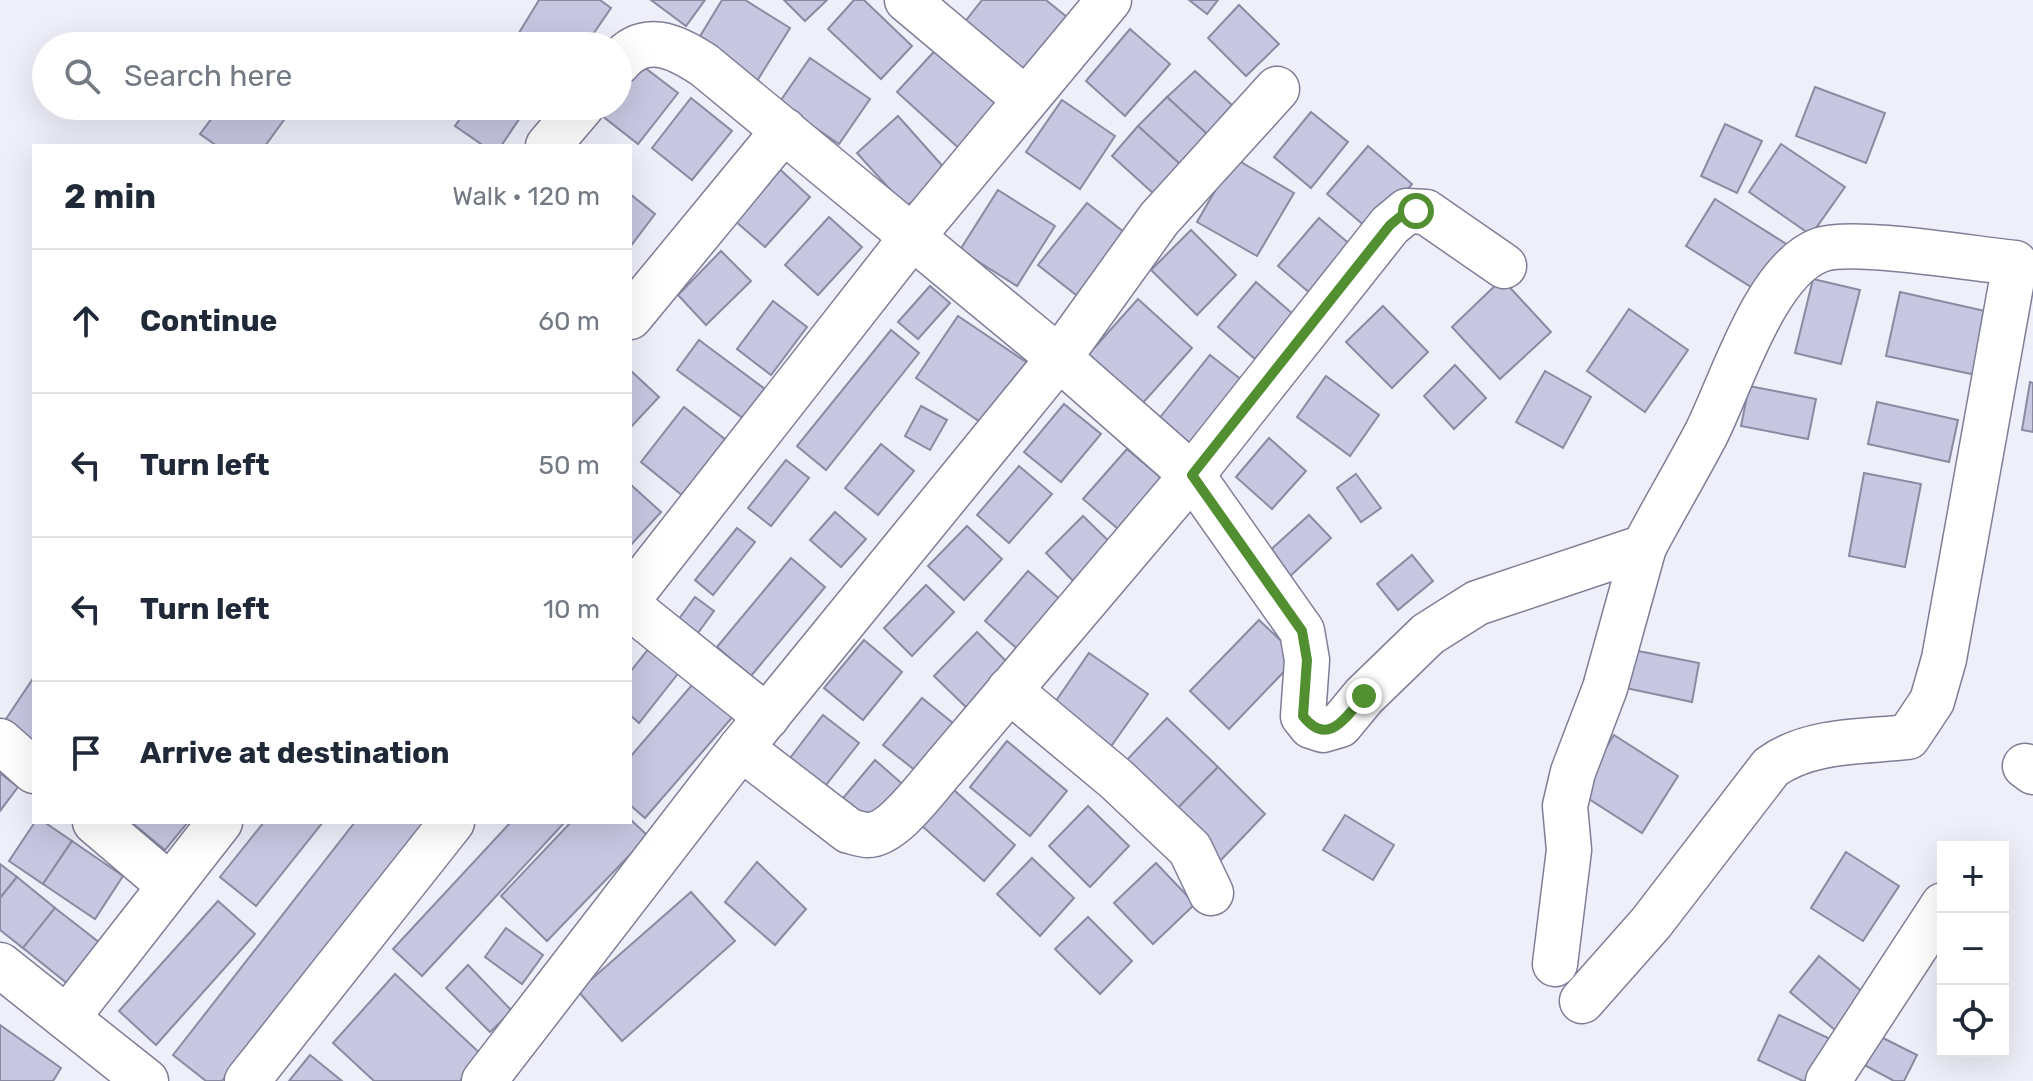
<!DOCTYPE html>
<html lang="en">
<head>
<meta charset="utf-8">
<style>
	:root { --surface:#fff; --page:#f6f6f7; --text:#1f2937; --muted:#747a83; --line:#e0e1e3 }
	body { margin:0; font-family:Rubik,sans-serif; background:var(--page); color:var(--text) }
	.controls { position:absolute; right:24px; bottom:24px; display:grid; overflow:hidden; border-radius:0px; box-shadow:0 8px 32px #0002 }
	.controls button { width:72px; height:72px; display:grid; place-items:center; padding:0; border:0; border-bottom:2px solid var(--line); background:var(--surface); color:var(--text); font:40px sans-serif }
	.stop { position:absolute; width:24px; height:24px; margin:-18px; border:6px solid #518f30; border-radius:50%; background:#fff }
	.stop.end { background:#518f30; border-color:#fff; box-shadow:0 2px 8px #0008 }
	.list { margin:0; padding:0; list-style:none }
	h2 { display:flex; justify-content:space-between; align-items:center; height:104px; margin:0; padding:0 32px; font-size:34px }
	h2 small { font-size:26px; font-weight:400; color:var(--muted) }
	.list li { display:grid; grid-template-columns:52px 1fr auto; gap:24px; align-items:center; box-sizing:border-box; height:144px; padding:0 32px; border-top:2px solid var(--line) }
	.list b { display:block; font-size:30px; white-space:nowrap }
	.list em { font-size:26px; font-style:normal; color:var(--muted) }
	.icon { flex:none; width:44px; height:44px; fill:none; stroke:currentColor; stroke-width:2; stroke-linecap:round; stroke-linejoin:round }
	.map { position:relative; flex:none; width:2033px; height:1081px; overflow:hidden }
	.search { position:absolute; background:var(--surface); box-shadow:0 8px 32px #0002; left:32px; top:32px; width:600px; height:88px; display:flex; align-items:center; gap:20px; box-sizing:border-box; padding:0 28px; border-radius:44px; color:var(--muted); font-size:30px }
	.panel { position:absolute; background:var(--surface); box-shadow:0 8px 32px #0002; left:32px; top:144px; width:600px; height:680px; border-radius:0px }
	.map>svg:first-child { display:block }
</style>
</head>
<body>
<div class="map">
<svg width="2033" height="1081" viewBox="0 0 2033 1081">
	<rect width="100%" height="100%" fill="#efeffa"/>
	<!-- building -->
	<g fill="#c8c7e2" stroke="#8a8aa3" stroke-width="2">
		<polygon points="539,0 600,0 611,8 585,46 511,46"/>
		<polygon points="651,0 705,0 686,26"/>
		<polygon points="722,0 745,0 790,28 757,81 696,43"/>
		<polygon points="784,0 827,0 805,21"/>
		<polygon points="854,0 864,0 912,46 881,79 828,29"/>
		<polygon points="982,0 1046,0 1073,22 1026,81 960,28"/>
		<polygon points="1189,0 1218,0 1207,14"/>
		<polygon points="1239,5 1279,44 1246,76 1208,38"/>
		<polygon points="1130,29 1170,64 1125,116 1086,81"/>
		<polygon points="941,44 1006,103 962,151 897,92"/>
		<polygon points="810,58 870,99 839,144 779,103"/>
		<polygon points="640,64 678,93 638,144 601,115 608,106 618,106 618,93"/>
		<polygon points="1195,71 1232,105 1207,134 1167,97"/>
		<polygon points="1815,87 1885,113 1866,163 1796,136"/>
		<polygon points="1167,97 1207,134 1180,164 1138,126"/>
		<polygon points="691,98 732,131 692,180 652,148"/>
		<polygon points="1062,100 1115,136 1080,189 1026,152"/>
		<polygon points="221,106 280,106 289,113 265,146 217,146 200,134"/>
		<polygon points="469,106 528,106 501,146 484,146 455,126"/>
		<polygon points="1311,112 1348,142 1311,188 1274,157"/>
		<polygon points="898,116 947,171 906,207 857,153"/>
		<polygon points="1725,124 1762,141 1737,193 1701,176"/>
		<polygon points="1138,126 1180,164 1154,194 1112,156"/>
		<polygon points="1781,144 1845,187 1811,235 1749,192"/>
		<polygon points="1368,146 1412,184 1372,232 1327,194"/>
		<polygon points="1234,158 1294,193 1257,256 1197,222"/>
		<polygon points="773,163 810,197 765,247 727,214"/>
		<polygon points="998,190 1055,226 1017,286 960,250"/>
		<polygon points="630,194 655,214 630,247"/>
		<polygon points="1715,199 1788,245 1759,292 1686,246"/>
		<polygon points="1087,203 1129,236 1080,298 1038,265"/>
		<polygon points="829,217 862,247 818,295 785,265"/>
		<polygon points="1319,218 1358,251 1317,299 1278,266"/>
		<polygon points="1191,230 1236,275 1197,315 1151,270"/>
		<polygon points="721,251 751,281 706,325 678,295"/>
		<polygon points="1502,279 1551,332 1500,379 1452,327"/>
		<polygon points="1813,279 1860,290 1841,364 1795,353"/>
		<polygon points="1256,282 1293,314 1255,359 1218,327"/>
		<polygon points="930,286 950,303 918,339 898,322"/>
		<polygon points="1900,292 1994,313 1981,376 1886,356"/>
		<polygon points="1138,299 1192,348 1141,405 1087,356"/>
		<polygon points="773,301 807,327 771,375 737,349"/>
		<polygon points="1383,306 1428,352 1392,388 1346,342"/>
		<polygon points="1629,309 1688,350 1645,412 1587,371"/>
		<polygon points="958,316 1032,366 989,428 916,378"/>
		<polygon points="891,330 919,353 826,470 797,446"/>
		<polygon points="699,340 765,389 744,419 677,370"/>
		<polygon points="1210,355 1248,385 1197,451 1158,420"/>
		<polygon points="1455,365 1486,398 1454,429 1424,396"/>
		<polygon points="630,370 659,397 630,428"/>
		<polygon points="1545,371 1591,397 1563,448 1516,422"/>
		<polygon points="1326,376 1379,415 1350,456 1297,417"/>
		<polygon points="2030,382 2033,383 2033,432 2022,430"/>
		<polygon points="1749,386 1816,399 1808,439 1741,426"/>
		<polygon points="1877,402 1958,420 1949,462 1868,444"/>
		<polygon points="1064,404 1101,434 1061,482 1024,452"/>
		<polygon points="921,406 947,420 930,450 905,436"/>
		<polygon points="684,407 726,440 683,496 641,462"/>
		<polygon points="1269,438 1306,471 1272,509 1236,477"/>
		<polygon points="881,444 914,471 878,515 845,488"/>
		<polygon points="1127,449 1174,489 1131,540 1083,499"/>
		<polygon points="786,460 809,478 771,526 748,508"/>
		<polygon points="1019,466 1052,494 1009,543 977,515"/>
		<polygon points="1864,473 1921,484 1905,567 1849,556"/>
		<polygon points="1356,474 1381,508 1361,522 1337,488"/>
		<polygon points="630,484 661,512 630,546"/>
		<polygon points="835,512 866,539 841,567 810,540"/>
		<polygon points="1309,515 1331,538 1287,579 1265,555"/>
		<polygon points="1083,516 1121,553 1083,591 1046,553"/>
		<polygon points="967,526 1002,559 964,600 928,566"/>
		<polygon points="737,528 755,542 713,595 695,580"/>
		<polygon points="1412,555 1433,581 1398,610 1377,584"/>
		<polygon points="791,558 825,587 751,676 717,647"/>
		<polygon points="1028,571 1071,609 1028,658 985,621"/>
		<polygon points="926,585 954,612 912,656 884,628"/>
		<polygon points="695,597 714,611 692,641 673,627"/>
		<polygon points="1259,620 1298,657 1229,729 1190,691"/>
		<polygon points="977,632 1015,670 973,714 934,676"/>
		<polygon points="864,640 902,672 863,720 824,688"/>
		<polygon points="654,642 684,666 639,723 630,715 630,672"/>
		<polygon points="1628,649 1699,663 1692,702 1621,687"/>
		<polygon points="1089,653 1148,694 1107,752 1049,711"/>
		<polygon points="704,671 742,706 645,818 630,805 630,757"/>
		<polygon points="34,677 34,742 4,722"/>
		<polygon points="922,698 959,728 921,775 883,745"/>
		<polygon points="823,715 859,743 822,790 787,762"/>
		<polygon points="1167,718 1218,767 1172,814 1122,765"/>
		<polygon points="1614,735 1678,776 1642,833 1578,792"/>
		<polygon points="1007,741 1067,791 1030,836 970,787"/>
		<polygon points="875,760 907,788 871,830 839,803"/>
		<polygon points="1218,767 1265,814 1220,861 1172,814"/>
		<polygon points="0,773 18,787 0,811"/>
		<polygon points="954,790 1015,845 984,881 922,826"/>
		<polygon points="1088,806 1129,846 1090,887 1049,846"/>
		<polygon points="1345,815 1394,845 1373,880 1323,850"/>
		<polygon points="630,819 648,836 547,941 501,896 571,822 630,822"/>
		<polygon points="35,822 44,822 72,841 43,884 9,861"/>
		<polygon points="131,822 188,822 165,850"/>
		<polygon points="264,822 323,822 256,906 220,877"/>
		<polygon points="355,822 424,822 222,1081 206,1081 173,1055"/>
		<polygon points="511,822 565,822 422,976 393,949"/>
		<polygon points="72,841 123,876 95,919 43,884"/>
		<polygon points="1846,852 1899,886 1863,941 1811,908"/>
		<polygon points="1032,858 1074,898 1040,936 997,894"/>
		<polygon points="757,862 806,909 775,945 725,902"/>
		<polygon points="1156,863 1195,904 1153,944 1114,903"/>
		<polygon points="0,864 17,877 0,898"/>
		<polygon points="17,877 55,908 23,948 0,930 0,898"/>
		<polygon points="691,892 735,941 622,1041 578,991"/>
		<polygon points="218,901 255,934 156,1045 119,1011"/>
		<polygon points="55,908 100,943 68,984 23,948"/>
		<polygon points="1088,917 1132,961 1100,994 1055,949"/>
		<polygon points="506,928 543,955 522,984 485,957"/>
		<polygon points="1819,956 1865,994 1835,1030 1790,992"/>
		<polygon points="468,965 512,1011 490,1032 446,988"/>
		<polygon points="395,974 483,1056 460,1081 374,1081 333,1043"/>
		<polygon points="1779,1015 1841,1044 1824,1081 1803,1081 1758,1060"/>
		<polygon points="0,1025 61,1068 53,1081 0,1081"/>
		<polygon points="1869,1031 1917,1055 1904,1081 1894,1081 1855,1060"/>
		<polygon points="310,1055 342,1081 289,1081"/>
	</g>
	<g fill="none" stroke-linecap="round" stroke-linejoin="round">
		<defs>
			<g id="street">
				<polyline points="907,0 1025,99"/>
				<path d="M618 63C645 31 675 46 704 65L1059 358 1192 475 1302 631 1307 660 1303 716 1311 726 1323 730 1340 725 1364 696 1428 634 1477 603 1644 547C1664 509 1686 472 1706 434 1731 385 1765 270 1820 250 1852 238 1974 259 2015 263L1944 659 1932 701 1908 737C1862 742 1810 739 1771 767L1651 923 1582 1001"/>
				<polyline points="548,146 582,106"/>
				<polyline points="630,317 784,130"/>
				<polyline points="630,597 912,237 1109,0"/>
				<polyline points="630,607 767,717"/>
				<polyline points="1009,690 1116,779 1190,849 1211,893"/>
				<polyline points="0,741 34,771"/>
				<path d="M741 748 849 831C854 832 862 835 868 835 893 835 927 787 943 769L1192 475 1390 225 1407 211 1426 212 1504 266"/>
				<polyline points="2025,766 2033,772"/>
				<polyline points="95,822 169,885"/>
				<polyline points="1555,964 1569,850 1565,806 1573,772 1605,688 1644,547"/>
				<polyline points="0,965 146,1081"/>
				<polyline points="67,1018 220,822"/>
				<polyline points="247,1081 452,822"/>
				<polyline points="484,1081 741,748 1059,358 1159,219 1277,89"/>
				<polyline points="1828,1081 1943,905"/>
			</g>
		</defs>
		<!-- street casing -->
		<use href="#street" stroke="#7f7e97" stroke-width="47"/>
		<!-- street -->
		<use href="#street" stroke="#fff" stroke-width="44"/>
	</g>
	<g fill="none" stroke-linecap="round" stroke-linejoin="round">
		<!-- route -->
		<path stroke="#518f30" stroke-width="10" d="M1364 696C1346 717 1328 748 1303 716L1307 660 1302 631 1192 475 1390 225 1407 211H1416"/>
	</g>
</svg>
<div class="controls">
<button>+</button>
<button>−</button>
<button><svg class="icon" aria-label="locate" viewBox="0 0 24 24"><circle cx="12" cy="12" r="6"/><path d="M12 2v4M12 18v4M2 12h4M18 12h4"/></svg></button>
</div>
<div class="stop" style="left:1416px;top:211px"></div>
<div class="stop end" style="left:1364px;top:696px"></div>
<div class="search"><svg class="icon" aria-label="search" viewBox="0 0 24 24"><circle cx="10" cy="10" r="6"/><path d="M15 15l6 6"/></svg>Search here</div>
<section class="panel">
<h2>2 min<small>Walk · 120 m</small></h2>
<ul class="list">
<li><svg class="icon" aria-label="ahead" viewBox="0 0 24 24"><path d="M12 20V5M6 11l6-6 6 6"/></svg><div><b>Continue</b></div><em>60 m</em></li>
<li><svg class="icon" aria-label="left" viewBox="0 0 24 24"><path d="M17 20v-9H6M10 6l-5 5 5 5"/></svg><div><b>Turn left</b></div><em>50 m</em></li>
<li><svg class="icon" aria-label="left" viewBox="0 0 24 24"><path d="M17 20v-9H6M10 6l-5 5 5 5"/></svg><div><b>Turn left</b></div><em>10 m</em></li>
<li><svg class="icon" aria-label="arrive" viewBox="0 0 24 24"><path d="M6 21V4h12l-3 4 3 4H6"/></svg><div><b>Arrive at destination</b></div></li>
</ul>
</section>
</div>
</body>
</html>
